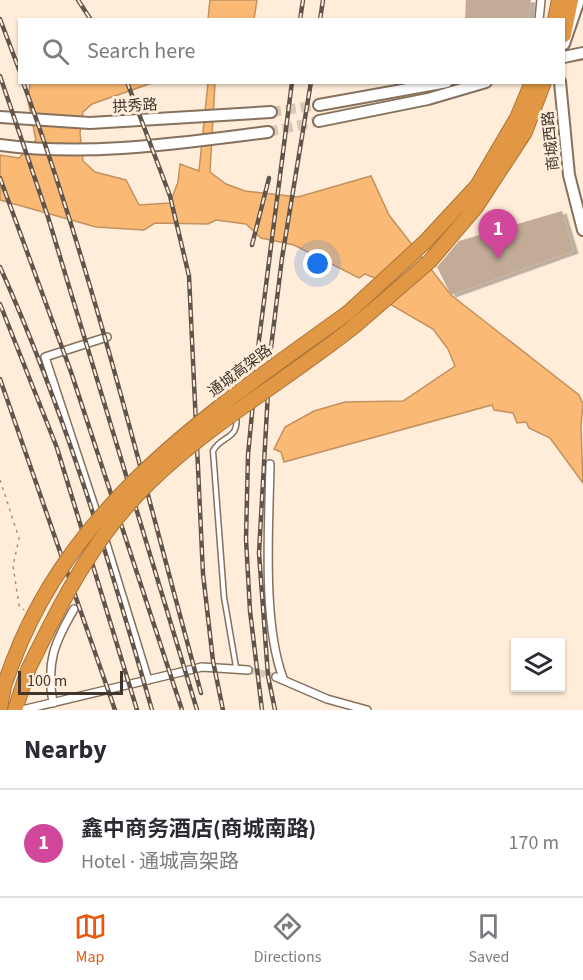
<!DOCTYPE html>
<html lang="en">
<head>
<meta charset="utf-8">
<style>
	:root { --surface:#fff; --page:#f2f2f3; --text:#2b2b33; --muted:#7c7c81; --line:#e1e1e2; --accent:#ea580c }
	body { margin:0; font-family:"Source Sans 3","Noto Sans SC",sans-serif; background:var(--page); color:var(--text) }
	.controls { position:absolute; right:18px; bottom:18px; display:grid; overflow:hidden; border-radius:0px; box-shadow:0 2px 4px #0004 }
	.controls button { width:54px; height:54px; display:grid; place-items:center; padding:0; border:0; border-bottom:2px solid var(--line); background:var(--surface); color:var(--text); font:30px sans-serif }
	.scale { position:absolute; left:18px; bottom:15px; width:105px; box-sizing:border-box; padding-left:6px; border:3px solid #3f352d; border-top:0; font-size:16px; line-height:21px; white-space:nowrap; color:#3f352d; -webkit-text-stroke:4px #ffecd9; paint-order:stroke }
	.you { position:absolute; left:318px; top:264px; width:21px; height:21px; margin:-15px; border:4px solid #fff; border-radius:50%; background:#1a73e8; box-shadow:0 0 0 9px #1a73e833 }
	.badge { display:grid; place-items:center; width:39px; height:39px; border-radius:50%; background:var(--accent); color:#fff; font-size:20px; font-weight:700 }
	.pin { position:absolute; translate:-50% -50px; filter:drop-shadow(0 2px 3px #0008) }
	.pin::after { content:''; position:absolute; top:32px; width:21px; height:18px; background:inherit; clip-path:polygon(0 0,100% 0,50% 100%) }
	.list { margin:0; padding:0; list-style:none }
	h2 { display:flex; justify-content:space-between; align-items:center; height:78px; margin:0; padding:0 24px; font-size:26px }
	h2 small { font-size:20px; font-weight:400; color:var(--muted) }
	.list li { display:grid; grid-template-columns:39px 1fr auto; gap:18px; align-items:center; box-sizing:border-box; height:108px; padding:0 24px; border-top:2px solid var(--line) }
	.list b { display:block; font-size:22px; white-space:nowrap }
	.list p { margin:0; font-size:20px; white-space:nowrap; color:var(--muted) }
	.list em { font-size:20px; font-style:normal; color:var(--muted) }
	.icon { flex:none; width:33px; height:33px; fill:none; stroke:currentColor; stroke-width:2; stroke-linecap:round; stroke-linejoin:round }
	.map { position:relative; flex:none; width:583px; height:710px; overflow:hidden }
	.search { position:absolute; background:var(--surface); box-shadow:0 2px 4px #0004; left:18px; right:18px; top:18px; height:66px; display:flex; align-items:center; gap:15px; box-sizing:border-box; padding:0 21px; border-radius:0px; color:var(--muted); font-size:22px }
	.sheet { height:186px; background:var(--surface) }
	nav { display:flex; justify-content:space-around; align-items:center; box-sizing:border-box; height:84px; border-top:2px solid var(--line); background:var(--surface); font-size:16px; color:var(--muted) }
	nav a { display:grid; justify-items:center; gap:3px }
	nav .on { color:var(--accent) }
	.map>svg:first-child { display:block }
</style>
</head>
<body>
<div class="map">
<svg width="583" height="710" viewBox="0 0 583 710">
	<defs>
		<filter id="shadow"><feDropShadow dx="4.5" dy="2.5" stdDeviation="0" flood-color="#0004"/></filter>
	</defs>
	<rect width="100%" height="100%" fill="#ffecd9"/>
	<!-- water -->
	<g fill="#fab975" stroke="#c2915f" stroke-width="1.5">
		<polygon points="210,0 257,0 254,19 182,19 208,19"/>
		<polygon points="30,83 152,83 92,104 83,112 80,133 83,161 95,172 126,180 139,205 170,203 178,182 180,164 199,171 208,83 215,83 210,172 226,184 245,191 298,197 371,176 389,215 451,295 579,395 583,404 581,426 583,483 550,438 529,428 526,422 517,423 513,413 494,410 492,405 284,462 281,452 274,449 285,427 314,411 345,402 403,401 455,366 448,349 433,329 388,303 375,278 365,274 359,278 294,245 261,238 246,224 216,220 208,224 155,223 144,230 96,227 0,200 0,155 19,158 36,140 28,101"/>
	</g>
	<!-- building -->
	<g fill="#c3ac97" filter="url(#shadow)">
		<polygon points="466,0 531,0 529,20 465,20"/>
		<polygon points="562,211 574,251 451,295 437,267 459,241"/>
	</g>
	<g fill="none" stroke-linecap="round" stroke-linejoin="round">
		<!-- street-tunnel -->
		<polyline stroke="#d9c7b7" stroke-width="7" stroke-dasharray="7 3.5" stroke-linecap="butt" points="248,670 276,677"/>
		<!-- secondary-tunnel -->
		<g stroke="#d9c7b7" stroke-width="10" stroke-dasharray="10 5" stroke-linecap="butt">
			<polyline points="271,112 319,105"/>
			<polyline points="268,132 319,121"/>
		</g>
		<defs>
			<g id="lane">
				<polyline points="226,376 233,385 234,392"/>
				<path d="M236 667 224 597 213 451C222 434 240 441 236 414"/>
			</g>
			<g id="street">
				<polyline points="539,20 541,0"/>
				<path d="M270 464C269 526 262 622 283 678"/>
				<polyline points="99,521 45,357 107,337"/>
				<polyline points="104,537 148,680"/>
				<polyline points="276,677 327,699 367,710"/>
				<path d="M53 703C46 663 54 643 74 609"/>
				<polyline points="22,710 202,667 248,670"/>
			</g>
			<g id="secondary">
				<polyline points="564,44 579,0"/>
				<polyline points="564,57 583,53"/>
				<polyline points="560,82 569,175 583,230"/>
				<polyline points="319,105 447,82"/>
				<polyline points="0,117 90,123 271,112"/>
				<polyline points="319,121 428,99 486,82"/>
				<path d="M0 145C89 157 180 143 268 132"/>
			</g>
			<g id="highway">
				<polyline points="555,20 559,0"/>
				<polyline points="564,35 571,0"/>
				<polyline points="349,312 425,242 477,186 517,118 532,82"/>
				<polyline points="357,324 430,261 476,207 525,132 544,82"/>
				<polyline points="0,708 4,686 12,664"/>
				<polyline points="15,710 28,670"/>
			</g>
		</defs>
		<!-- lane casing -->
		<use href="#lane" stroke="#85715c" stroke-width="7"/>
		<!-- street casing -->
		<use href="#street" stroke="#85715c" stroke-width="10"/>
		<!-- secondary casing -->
		<use href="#secondary" stroke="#85715c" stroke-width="14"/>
		<!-- highway casing -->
		<use href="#highway" stroke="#a8753b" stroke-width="16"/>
		<!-- path -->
		<polyline stroke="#a19385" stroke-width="1.5" stroke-dasharray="3 4.5" stroke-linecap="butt" points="0,480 19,538 13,566 19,605 24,610"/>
		<!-- lane -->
		<use href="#lane" stroke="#fff" stroke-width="4"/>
		<!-- street -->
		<use href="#street" stroke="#fff" stroke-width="7"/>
		<!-- secondary -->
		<use href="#secondary" stroke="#fff" stroke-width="10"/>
		<!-- highway -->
		<use href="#highway" stroke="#e19743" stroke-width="14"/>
		<defs>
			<g id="rail">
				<polyline points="78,0 91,20"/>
				<polyline points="0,19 20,72"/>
				<polyline points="300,20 303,0"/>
				<polyline points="320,20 323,0"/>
				<polyline points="0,76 48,217 197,710"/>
				<path d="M23 82C96 281 145 489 201 693"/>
				<polyline points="127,82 170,196 189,276 203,574 213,661 223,710"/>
				<polyline points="0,178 71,372 182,710"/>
				<polyline points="252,245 269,178"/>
				<path d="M0 267C64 409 109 560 152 710"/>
				<polyline points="0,304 57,448 137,710"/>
				<polyline points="0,379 115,710"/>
				<polyline points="262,710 250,611 246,539 248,455 259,340 292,82"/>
				<polyline points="275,710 268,676 259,553 270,356 282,258 311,82"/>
			</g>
		</defs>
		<!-- rail casing -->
		<use href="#rail" stroke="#61554b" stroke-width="4.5"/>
		<!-- rail -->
		<use href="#rail" stroke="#ffecd9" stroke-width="2" stroke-dasharray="7" stroke-linecap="butt"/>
		<defs>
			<g id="highway-bridge">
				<path d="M12 664C72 501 215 409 349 312"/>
				<path d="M28 670C61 602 95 534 151 481 213 421 290 378 357 324"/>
			</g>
		</defs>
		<!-- highway-bridge casing -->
		<use href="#highway-bridge" stroke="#a8753b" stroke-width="16" stroke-linecap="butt"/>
		<!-- highway-bridge -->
		<use href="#highway-bridge" stroke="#e19743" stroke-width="14"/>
	</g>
	<g text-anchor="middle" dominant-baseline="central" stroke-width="6" stroke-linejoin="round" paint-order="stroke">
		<!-- street labels -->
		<g font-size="15" fill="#3f352d" stroke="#ffecd9">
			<text transform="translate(135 106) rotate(-3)">拱秀路</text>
			<text transform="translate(551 141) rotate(-96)">商城西路</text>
			<text transform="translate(240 371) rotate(-37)">通城高架路</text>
		</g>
	</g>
</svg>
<div class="controls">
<button><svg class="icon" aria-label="layers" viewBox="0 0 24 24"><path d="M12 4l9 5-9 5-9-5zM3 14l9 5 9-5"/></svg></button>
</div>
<div class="scale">100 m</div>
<div class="you"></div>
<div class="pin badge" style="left:498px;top:259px;background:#d1479c">1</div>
<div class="search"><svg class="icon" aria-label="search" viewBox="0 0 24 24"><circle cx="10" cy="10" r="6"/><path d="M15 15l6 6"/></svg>Search here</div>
</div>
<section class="sheet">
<h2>Nearby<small></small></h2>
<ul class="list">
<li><span class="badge" style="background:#d1479c">1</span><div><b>鑫中商务酒店(商城南路)</b><p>Hotel · 通城高架路</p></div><em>170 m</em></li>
</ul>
</section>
<nav>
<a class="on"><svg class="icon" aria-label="map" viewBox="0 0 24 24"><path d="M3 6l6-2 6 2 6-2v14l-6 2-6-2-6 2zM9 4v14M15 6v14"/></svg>Map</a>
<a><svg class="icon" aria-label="directions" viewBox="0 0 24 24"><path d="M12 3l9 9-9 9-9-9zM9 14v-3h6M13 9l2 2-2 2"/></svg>Directions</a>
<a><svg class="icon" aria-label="saved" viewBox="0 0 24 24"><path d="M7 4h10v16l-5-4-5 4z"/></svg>Saved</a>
</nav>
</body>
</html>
